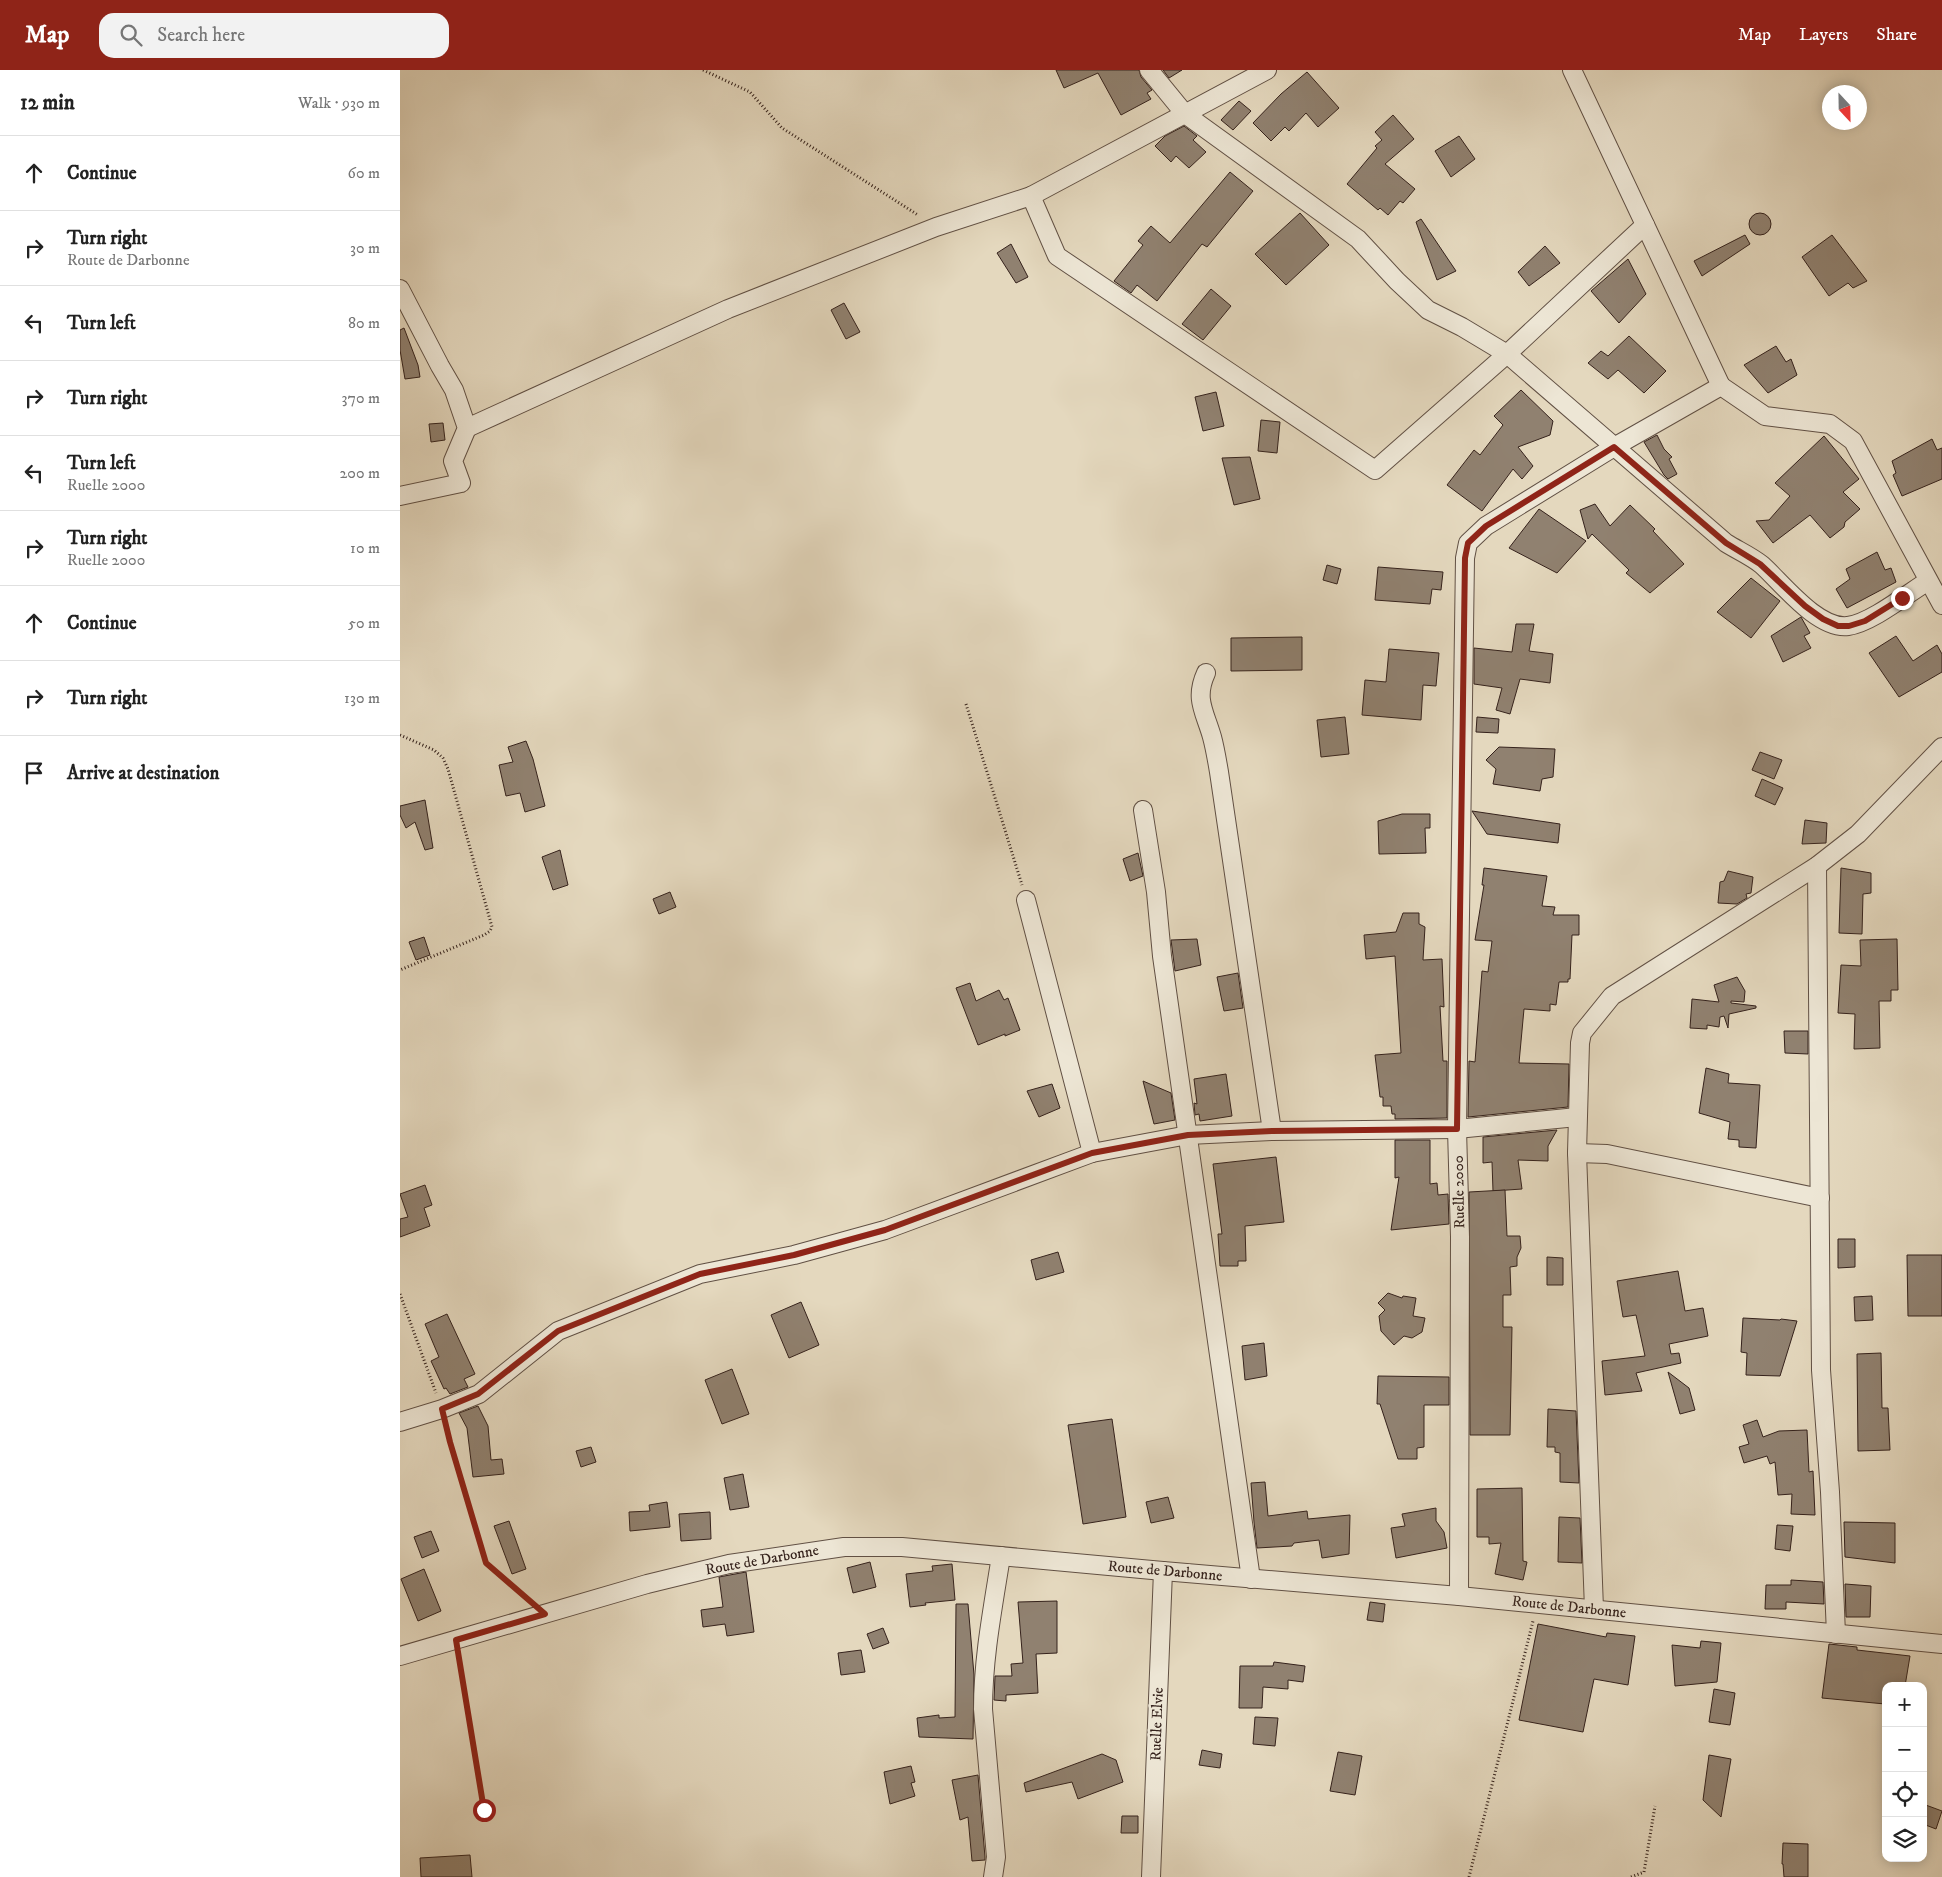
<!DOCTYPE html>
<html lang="en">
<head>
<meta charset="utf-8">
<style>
	:root { --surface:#fff; --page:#f2f2f2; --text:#222; --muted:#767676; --line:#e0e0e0; --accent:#8f2418 }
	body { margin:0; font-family:"IM FELL DW Pica",serif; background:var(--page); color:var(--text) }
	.controls { position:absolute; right:15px; bottom:15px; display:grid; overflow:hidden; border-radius:10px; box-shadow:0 2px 12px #0003 }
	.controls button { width:45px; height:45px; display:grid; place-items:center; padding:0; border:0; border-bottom:1px solid var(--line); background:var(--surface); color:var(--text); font:25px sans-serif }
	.compass { position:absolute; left:1422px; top:15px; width:45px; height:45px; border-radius:50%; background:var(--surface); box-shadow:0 2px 12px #0003; rotate:158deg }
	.stop { position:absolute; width:15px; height:15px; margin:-11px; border:4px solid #8f2418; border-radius:50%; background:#fff }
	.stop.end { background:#8f2418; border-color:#fff; box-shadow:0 1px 5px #0008 }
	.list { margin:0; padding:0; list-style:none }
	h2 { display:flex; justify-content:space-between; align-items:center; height:65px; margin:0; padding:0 20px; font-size:21px }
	h2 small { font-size:16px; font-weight:400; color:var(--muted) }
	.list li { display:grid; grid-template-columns:32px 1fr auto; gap:15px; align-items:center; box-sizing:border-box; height:75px; padding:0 20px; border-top:1px solid var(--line) }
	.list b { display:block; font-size:19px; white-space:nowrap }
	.list p { margin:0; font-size:16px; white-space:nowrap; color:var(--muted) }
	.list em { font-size:16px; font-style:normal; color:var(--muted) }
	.icon { flex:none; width:28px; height:28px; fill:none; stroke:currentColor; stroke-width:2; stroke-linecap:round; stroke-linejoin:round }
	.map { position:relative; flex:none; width:1542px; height:1807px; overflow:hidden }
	header { display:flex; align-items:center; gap:30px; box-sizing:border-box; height:70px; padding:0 25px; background:var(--accent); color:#fff }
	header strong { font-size:24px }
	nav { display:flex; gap:28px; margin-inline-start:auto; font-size:18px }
	.search { width:350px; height:45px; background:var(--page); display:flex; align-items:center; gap:12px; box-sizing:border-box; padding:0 18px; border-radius:15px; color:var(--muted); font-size:19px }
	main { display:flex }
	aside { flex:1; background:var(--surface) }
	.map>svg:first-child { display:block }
</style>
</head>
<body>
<header>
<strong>Map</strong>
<div class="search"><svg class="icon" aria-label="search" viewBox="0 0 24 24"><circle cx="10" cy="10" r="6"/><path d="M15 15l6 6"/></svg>Search here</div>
<nav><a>Map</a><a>Layers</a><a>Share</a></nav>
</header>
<main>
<aside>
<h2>12 min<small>Walk · 930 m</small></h2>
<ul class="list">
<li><svg class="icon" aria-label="ahead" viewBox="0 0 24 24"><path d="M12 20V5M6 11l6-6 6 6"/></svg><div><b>Continue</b></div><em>60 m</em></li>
<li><svg class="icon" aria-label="right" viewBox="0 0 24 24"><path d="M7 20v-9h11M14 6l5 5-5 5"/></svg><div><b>Turn right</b><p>Route de Darbonne</p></div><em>30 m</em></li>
<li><svg class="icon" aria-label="left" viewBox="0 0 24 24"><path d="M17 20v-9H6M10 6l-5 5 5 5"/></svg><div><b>Turn left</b></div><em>80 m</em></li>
<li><svg class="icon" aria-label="right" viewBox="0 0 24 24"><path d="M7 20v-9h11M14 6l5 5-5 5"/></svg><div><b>Turn right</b></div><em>370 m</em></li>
<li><svg class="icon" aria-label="left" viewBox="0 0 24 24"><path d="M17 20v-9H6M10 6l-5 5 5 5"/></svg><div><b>Turn left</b><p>Ruelle 2000</p></div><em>200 m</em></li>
<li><svg class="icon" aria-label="right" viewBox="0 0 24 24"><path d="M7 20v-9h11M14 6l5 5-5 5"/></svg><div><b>Turn right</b><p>Ruelle 2000</p></div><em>10 m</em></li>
<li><svg class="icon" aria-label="ahead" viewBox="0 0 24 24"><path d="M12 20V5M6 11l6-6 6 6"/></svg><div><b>Continue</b></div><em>50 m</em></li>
<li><svg class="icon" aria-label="right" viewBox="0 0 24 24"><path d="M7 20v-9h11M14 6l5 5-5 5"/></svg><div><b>Turn right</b></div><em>130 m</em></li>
<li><svg class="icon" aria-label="arrive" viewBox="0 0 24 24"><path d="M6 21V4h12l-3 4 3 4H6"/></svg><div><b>Arrive at destination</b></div></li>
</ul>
</aside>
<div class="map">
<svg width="1542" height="1807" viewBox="0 0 1542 1807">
	<rect width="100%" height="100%" fill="#e4d8be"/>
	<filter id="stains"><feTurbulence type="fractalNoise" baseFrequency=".004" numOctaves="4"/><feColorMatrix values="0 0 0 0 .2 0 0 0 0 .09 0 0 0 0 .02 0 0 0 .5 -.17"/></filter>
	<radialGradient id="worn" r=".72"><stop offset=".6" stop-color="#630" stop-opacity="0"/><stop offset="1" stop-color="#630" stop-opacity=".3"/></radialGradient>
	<!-- building -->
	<g fill="#908170" stroke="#35221c">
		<polygon points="656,0 739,0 741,7 752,20 747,23 751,29 721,45 698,3 664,18"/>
		<polygon points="763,0 782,0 769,8"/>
		<polygon points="907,2 939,38 918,57 906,43 889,61 885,57 871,71 853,53 881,24"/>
		<polygon points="839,31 851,41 833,60 821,50"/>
		<polygon points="993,45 1014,69 985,94 1015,119 1003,133 1000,131 988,145 980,138 978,140 947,114 977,78 975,76 982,70 975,62"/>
		<polygon points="784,56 797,66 793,70 806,82 789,98 776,86 771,92 755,76 765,66"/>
		<polygon points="1059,66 1075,89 1051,107 1035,81"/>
		<polygon points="830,102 853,121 807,177 802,174 757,231 737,215 731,223 714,211 743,175 738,171 751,156 770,173"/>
		<circle cx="1360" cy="154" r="11"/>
		<polygon points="900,143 929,175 886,215 855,184"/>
		<polygon points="1021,149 1056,201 1037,210 1016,152"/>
		<polygon points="1345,165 1350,174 1302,206 1294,191"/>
		<polygon points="1432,165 1467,211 1453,218 1448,213 1429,226 1402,187"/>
		<polygon points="611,174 628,207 616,213 597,183"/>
		<polygon points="1145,176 1160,193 1129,216 1118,202"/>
		<polygon points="1228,189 1246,224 1219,253 1191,221"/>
		<polygon points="811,219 831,236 803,270 782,254"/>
		<polygon points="444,233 460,262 446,269 431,240"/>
		<polygon points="4,258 18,295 20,307 5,309 0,280 0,260"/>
		<polygon points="1229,266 1266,301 1244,323 1218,300 1208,309 1188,293 1201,281 1208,286"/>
		<polygon points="1376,276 1386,292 1391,289 1397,305 1368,323 1344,295"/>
		<polygon points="1121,320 1153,351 1150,365 1118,377 1133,396 1122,409 1113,399 1082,441 1047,415 1074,380 1080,385 1103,355 1094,346"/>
		<polygon points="816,322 824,356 803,361 795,327"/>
		<polygon points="861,350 880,352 877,383 858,381"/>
		<polygon points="43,353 45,370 31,372 29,354"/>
		<polygon points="1257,365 1264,379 1272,387 1269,389 1277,404 1268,409 1264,405 1244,372"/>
		<polygon points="1424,366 1459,409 1443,422 1460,439 1445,452 1444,457 1430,468 1410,445 1373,473 1356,451 1369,450 1390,426 1375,413"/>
		<polygon points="1532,369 1537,380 1542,378 1542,409 1502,426 1493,405 1496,403 1492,391"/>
		<polygon points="850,387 860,429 834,435 822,388"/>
		<polygon points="1195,434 1210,456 1230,435 1255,459 1253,461 1284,494 1250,523 1226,503 1229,500 1192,464 1188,469 1180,440"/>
		<polygon points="1139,439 1186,471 1157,503 1109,478"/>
		<polygon points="1477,482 1485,500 1491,498 1496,512 1447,538 1436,519 1450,509 1446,499"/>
		<polygon points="927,495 941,499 937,514 923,510"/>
		<polygon points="978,497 1043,502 1041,520 1032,519 1030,534 975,530"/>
		<polygon points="1351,508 1380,531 1351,568 1317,542"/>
		<polygon points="1401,547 1410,563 1404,566 1411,578 1383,592 1371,566"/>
		<polygon points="1116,554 1134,554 1129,581 1153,584 1150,613 1120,609 1110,644 1096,640 1102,618 1074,614 1074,578 1112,582"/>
		<polygon points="1496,566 1513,591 1537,575 1542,584 1542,602 1499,627 1469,583"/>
		<polygon points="902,567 902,600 831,601 831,568"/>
		<polygon points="989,579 1039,583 1036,616 1023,615 1021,650 962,645 965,610 986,612"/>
		<polygon points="945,647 949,684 921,687 917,650"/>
		<polygon points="1077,647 1099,649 1098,663 1076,662"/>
		<polygon points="126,671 133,689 145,736 125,742 120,723 106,726 99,695 113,692 108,677"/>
		<polygon points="1099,677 1155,679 1153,707 1142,709 1140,721 1093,714 1096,699 1086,690"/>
		<polygon points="1360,682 1382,690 1374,709 1352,700"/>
		<polygon points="1362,709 1383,718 1375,735 1355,726"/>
		<polygon points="25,730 33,778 25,780 15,752 6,758 0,745 0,736"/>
		<polygon points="1072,741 1160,754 1158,773 1087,764"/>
		<polygon points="1002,744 1030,744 1030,758 1025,758 1026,783 979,784 978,751"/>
		<polygon points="1405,750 1427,753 1426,773 1402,774"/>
		<polygon points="160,780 168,815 153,820 142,787"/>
		<polygon points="738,783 743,806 730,811 723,789"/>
		<polygon points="1084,798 1147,806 1142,836 1155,837 1153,845 1179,845 1179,865 1172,865 1170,909 1168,909 1168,912 1159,912 1156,935 1150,934 1150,941 1124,939 1119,993 1169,994 1168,1037 1068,1047 1069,991 1075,992 1082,901 1088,902 1092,871 1075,870 1084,815 1082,815"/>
		<polygon points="1441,798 1471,803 1471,823 1463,824 1462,864 1439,863"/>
		<polygon points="1328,801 1353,807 1351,823 1346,824 1347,828 1337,834 1318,833 1320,812 1324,811"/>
		<polygon points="270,822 276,837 259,844 253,829"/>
		<polygon points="1003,843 1019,843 1019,854 1025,857 1023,890 1042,889 1044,937 1040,936 1043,991 1047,991 1047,1048 995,1049 995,1044 992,1044 991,1036 983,1036 983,1027 980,1027 975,985 1001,983 995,886 966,889 964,865 996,862"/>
		<polygon points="24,867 30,885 16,890 9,872"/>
		<polygon points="797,869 801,895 775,901 771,870"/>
		<polygon points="1497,869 1498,920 1491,920 1491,931 1479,931 1480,978 1454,979 1455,944 1438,943 1441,895 1461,896 1460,870"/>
		<polygon points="838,903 843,938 824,941 817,907"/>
		<polygon points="1337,907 1345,921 1344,932 1331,931 1331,933 1356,936 1356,938 1329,944 1328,958 1324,946 1320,947 1319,957 1307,955 1307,959 1290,958 1292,929 1319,932 1314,915"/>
		<polygon points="570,913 576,931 599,920 604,930 608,928 620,960 605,966 605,964 578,975 556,918"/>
		<polygon points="1384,961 1408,961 1408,984 1385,983"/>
		<polygon points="1306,998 1329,1004 1328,1013 1360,1015 1356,1078 1339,1077 1339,1070 1328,1069 1330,1052 1299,1043"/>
		<polygon points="826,1004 832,1046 800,1051 799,1044 795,1045 794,1033 797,1034 794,1009"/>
		<polygon points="743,1011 771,1023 775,1050 754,1054"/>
		<polygon points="652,1014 660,1038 639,1047 627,1021"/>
		<polygon points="1157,1060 1148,1076 1148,1091 1118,1090 1122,1119 1093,1121 1092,1092 1083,1093 1083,1067"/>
		<polygon points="995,1070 1030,1070 1030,1114 1037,1113 1038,1125 1048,1124 1049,1154 991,1160 999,1107 995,1108"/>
		<polygon points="876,1087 884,1152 845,1156 846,1191 838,1191 838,1196 820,1196 818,1164 822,1164 813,1094"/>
		<polygon points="25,1115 32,1135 24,1138 30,1156 0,1167 0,1149 8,1147 0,1124"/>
		<polygon points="1105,1120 1107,1166 1120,1166 1121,1178 1117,1187 1117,1196 1110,1197 1111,1225 1103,1225 1103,1257 1112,1257 1110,1365 1070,1365 1069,1122"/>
		<polygon points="1438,1169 1455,1169 1455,1197 1438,1198"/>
		<polygon points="658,1182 664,1202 636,1210 631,1190"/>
		<polygon points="1507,1185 1542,1185 1542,1246 1508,1246"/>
		<polygon points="1147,1187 1163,1188 1163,1215 1147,1215"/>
		<polygon points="1278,1201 1285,1241 1303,1238 1308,1266 1269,1274 1271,1284 1279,1283 1281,1293 1236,1303 1242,1321 1205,1325 1202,1291 1245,1286 1236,1245 1223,1247 1217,1211"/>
		<polygon points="988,1223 1002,1228 1003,1226 1016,1228 1013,1246 1025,1248 1022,1262 1012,1268 1004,1266 994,1275 981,1261 979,1246 985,1240 978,1233"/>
		<polygon points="1472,1226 1473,1250 1455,1251 1454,1227"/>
		<polygon points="401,1232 419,1275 389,1288 371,1245"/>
		<polygon points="47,1244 75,1304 64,1309 68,1317 50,1324 46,1318 44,1319 31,1291 39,1287 25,1254"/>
		<polygon points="1343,1248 1380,1250 1381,1249 1397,1251 1380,1306 1346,1305 1347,1283 1341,1282"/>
		<polygon points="864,1273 867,1306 845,1310 842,1276"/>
		<polygon points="1481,1283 1482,1338 1488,1338 1490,1380 1458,1381 1457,1284"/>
		<polygon points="332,1299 349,1344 322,1354 305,1310"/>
		<polygon points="1268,1302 1289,1318 1295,1340 1280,1344"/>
		<polygon points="978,1306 1049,1307 1049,1335 1024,1335 1024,1377 1017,1378 1017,1389 998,1389 980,1334 977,1334"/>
		<polygon points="78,1336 88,1356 91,1390 102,1389 104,1404 73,1407 67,1358 59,1343"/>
		<polygon points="1148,1339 1176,1341 1179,1413 1160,1412 1160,1383 1155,1382 1155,1377 1147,1377"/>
		<polygon points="712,1349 726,1447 683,1454 668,1355"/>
		<polygon points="1357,1350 1363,1367 1379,1361 1407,1360 1409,1402 1413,1401 1415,1445 1391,1444 1392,1424 1378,1425 1375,1392 1370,1394 1367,1386 1344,1393 1339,1377 1349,1374 1343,1355"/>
		<polygon points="191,1377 196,1392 181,1397 176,1381"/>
		<polygon points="343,1404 349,1437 330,1440 324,1408"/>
		<polygon points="865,1412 868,1446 907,1441 908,1449 950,1445 949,1484 922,1488 919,1470 894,1473 892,1476 857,1478 854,1452 851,1413"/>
		<polygon points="1122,1418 1123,1491 1127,1492 1123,1510 1095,1504 1101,1473 1089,1474 1089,1467 1077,1467 1077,1419"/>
		<polygon points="768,1427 774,1448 751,1453 746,1432"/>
		<polygon points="267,1432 270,1457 230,1461 229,1442 250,1441 249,1435"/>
		<polygon points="1036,1438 1036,1451 1044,1462 1047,1478 996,1488 991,1458 1005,1456 1002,1444"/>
		<polygon points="310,1442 311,1469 281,1471 279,1444"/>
		<polygon points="1159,1447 1180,1448 1182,1493 1158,1492"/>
		<polygon points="109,1451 126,1499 112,1504 94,1456"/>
		<polygon points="1444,1452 1495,1453 1495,1493 1445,1487"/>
		<polygon points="1377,1455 1393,1456 1390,1481 1375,1479"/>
		<polygon points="31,1461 39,1481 22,1488 14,1467"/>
		<polygon points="470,1492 476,1517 453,1523 447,1498"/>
		<polygon points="552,1494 555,1530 525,1533 526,1535 510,1537 506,1504 533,1501 532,1496"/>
		<polygon points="24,1499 41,1541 18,1551 1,1509"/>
		<polygon points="346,1502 354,1562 327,1566 325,1554 303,1557 301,1540 323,1537 319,1507"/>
		<polygon points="1391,1510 1423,1512 1424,1534 1386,1532 1386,1539 1365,1539 1366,1515 1391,1515"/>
		<polygon points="1445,1514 1471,1516 1470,1547 1446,1547"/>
		<polygon points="657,1531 657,1583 636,1584 638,1623 606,1625 606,1631 594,1630 595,1606 612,1606 611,1594 623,1593 618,1532"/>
		<polygon points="970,1532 985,1534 983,1552 967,1550"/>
		<polygon points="556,1534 568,1534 574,1605 573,1669 519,1667 517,1648 539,1645 539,1648 555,1647"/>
		<polygon points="1138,1554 1206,1567 1207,1563 1235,1566 1228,1615 1194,1609 1183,1662 1119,1650"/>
		<polygon points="483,1558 489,1573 473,1579 467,1564"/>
		<polygon points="1301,1571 1321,1573 1317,1612 1275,1616 1272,1575 1300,1578"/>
		<polygon points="1429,1574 1457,1577 1457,1580 1510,1586 1505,1616 1486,1616 1485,1634 1422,1628"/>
		<polygon points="461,1580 465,1602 441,1605 438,1583"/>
		<polygon points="874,1592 905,1596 903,1612 888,1610 888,1619 863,1617 862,1638 839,1638 840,1596 873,1596"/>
		<polygon points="1314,1619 1335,1623 1330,1655 1309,1652"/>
		<polygon points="855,1647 878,1648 875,1676 853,1674"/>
		<polygon points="802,1680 822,1684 820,1698 799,1695"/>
		<polygon points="938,1682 962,1686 955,1725 930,1721"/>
		<polygon points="702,1684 716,1690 723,1712 678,1729 672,1712 626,1722 624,1713"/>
		<polygon points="1309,1685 1331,1689 1321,1747 1303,1730"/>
		<polygon points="511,1696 515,1712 511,1713 515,1726 490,1734 484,1702"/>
		<polygon points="578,1705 585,1787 585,1790 572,1791 568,1747 560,1750 552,1710"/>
		<polygon points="1523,1734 1542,1741 1536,1759 1523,1754"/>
		<polygon points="722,1746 738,1746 738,1763 721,1763"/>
		<polygon points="1383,1773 1408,1774 1408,1807 1384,1807 1383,1794 1382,1794"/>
		<polygon points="70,1785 72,1807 21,1807 20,1788"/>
	</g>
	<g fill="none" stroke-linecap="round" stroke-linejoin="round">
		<defs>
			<g id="minor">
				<path d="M749 0 785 44 958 169 997 211 1028 240 1062 257 1107 284 1326 473C1337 480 1351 486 1362 495 1382 513 1418 560 1448 556 1471 553 1507 524 1528 511"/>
				<polyline points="1172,0 1321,316"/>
				<polyline points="631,126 657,186 975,400 1107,284 1245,155"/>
				<polyline points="0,219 40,296 54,320 67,358 53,391 61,413 0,426"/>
				<polyline points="67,358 328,239 536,157 631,126 867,0"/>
				<path d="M806 603C794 629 805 642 812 667 815 678 817 690 819 702L872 1061"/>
				<polyline points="743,740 756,822 762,886 851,1509"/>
				<polyline points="1417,796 1421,1300 1430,1422 1436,1564"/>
				<polyline points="626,830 692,1083"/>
				<polyline points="1177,1083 1207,1084 1420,1128"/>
				<polyline points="0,1352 42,1339 79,1324 158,1261 300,1204 394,1185 485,1160 692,1083 788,1065 872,1061 1057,1059 1177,1047"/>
				<polyline points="1059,1526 1060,1167 1057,1059 1065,488 1068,473 1086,456 1214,377 1321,316 1365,346 1430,354 1453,371 1542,535"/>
				<polyline points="1194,1539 1177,1083 1180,973 1182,963 1212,926 1417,796 1458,764 1542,677"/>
				<polyline points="0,1586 247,1514 329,1494 444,1477 502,1477 763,1501 1059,1526 1542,1574"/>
				<path d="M593 1807 596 1787 583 1639C583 1588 593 1537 601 1486"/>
				<polyline points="751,1807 763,1501"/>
			</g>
		</defs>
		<!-- minor casing -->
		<use href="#minor" stroke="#615044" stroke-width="20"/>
		<!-- path -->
		<g stroke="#35221c" stroke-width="3" stroke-dasharray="1 2.5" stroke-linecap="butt">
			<polyline points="303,0 350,22 382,58 518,145"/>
			<polyline points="566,634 622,815"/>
			<polyline points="0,665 34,680 43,688 48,699 92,857 90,861 84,865 0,900"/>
			<polyline points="0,1224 36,1323"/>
			<polyline points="46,1355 86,1493 130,1530"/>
			<polyline points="59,1588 84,1740"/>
			<polyline points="1069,1807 1133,1551"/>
			<polyline points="1231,1807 1244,1802 1255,1736"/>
		</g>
		<!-- minor -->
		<use href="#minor" stroke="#ede6d5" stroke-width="18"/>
	</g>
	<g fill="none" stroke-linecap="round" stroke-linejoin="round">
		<!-- route -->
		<polyline stroke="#8f2418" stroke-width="6" points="84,1740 56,1570 145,1544 86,1493 50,1372 42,1339 78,1324 158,1261 300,1204 394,1185 485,1160 692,1083 788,1065 872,1061 1057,1059 1065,488 1068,473 1086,456 1214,377 1326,473 1360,494 1405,536 1423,549 1438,556 1449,556 1465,551 1502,528"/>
	</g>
	<g text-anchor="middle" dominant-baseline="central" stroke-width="5" stroke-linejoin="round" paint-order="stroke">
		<!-- street labels -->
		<g font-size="15" fill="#35221c" stroke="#ede6d5">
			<text transform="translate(1059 1122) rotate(-91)">Ruelle 2000</text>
			<text transform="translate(362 1490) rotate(-10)">Route de Darbonne</text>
			<text transform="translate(765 1501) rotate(5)">Route de Darbonne</text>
			<text transform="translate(1169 1537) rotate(6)">Route de Darbonne</text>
			<text transform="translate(757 1654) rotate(-88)">Ruelle Elvie</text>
		</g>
	</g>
	<rect width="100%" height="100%" filter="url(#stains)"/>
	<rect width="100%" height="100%" fill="url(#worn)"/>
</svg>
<div class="controls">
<button>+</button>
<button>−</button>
<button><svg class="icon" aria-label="locate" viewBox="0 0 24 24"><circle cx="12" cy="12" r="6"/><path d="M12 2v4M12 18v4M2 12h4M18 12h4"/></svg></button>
<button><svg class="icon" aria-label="layers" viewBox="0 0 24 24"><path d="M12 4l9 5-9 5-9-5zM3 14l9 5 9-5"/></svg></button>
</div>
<svg class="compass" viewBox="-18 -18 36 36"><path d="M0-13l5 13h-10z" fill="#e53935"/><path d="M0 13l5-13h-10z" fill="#767676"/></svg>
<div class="stop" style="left:84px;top:1740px"></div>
<div class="stop end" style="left:1502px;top:528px"></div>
</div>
</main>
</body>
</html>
